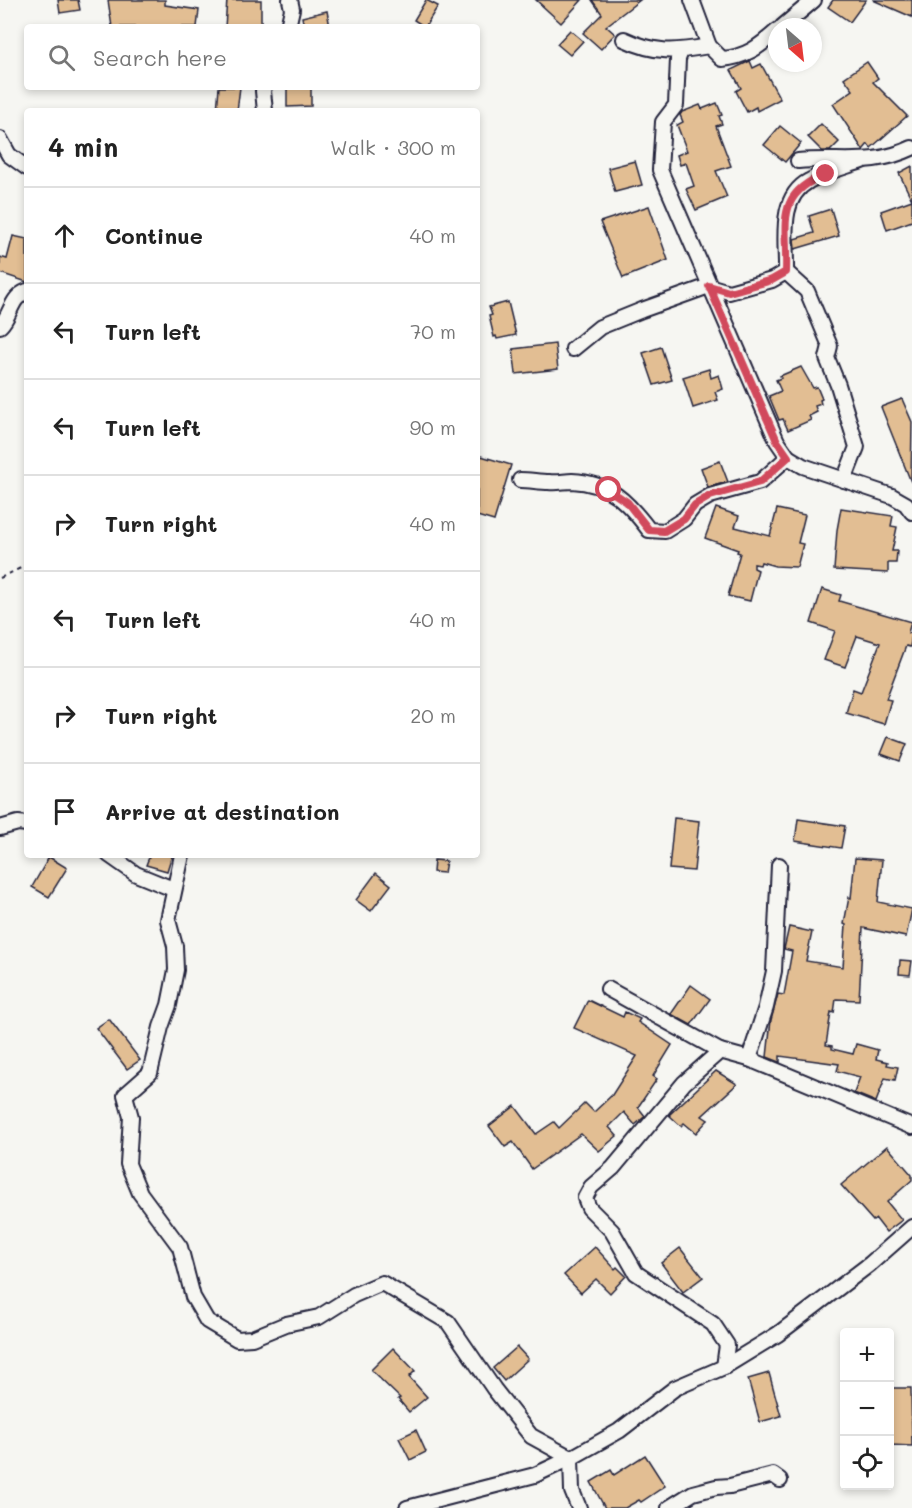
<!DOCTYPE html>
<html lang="en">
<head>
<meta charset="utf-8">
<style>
	:root { --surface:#fff; --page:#f2f2f2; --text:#222; --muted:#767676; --line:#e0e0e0 }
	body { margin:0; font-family:Mali,sans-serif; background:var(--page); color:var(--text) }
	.controls { position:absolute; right:18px; bottom:18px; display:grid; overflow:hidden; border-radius:6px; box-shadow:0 3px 9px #0003 }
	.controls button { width:54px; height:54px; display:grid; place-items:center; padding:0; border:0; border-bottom:2px solid var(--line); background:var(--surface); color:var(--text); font:30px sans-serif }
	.compass { position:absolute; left:768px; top:18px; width:54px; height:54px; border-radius:50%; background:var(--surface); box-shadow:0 3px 9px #0003; rotate:152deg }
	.stop { position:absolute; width:18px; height:18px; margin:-14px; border:4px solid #d1495b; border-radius:50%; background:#fff }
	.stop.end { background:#d1495b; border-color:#fff; box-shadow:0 2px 6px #0008 }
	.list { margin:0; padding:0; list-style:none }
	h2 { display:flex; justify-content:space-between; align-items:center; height:78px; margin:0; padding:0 24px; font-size:26px }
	h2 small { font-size:20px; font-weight:400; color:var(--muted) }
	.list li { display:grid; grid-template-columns:39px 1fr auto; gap:18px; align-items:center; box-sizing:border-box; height:96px; padding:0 24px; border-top:2px solid var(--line) }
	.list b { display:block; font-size:22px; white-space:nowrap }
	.list em { font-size:20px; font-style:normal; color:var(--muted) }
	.icon { flex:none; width:33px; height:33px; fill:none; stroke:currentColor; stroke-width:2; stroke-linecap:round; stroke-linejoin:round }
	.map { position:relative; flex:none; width:912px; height:1508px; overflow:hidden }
	.search { position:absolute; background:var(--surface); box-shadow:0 3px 9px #0003; left:24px; top:24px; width:456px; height:66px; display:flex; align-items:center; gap:15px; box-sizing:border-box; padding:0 21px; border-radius:6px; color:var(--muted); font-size:22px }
	.panel { position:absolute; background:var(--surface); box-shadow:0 3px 9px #0003; left:24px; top:108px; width:456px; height:750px; border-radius:6px }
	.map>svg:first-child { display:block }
</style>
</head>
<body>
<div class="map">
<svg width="912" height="1508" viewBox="0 0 912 1508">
	<rect width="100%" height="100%" fill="#f6f6f2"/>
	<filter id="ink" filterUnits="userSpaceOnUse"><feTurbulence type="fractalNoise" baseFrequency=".0167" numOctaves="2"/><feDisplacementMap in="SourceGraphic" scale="12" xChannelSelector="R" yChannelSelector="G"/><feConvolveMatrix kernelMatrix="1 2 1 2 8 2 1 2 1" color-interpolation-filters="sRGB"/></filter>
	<g filter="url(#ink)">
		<!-- building -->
		<g fill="#e2be93" stroke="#22223b" stroke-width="1.5">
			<polygon points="58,0 78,0 80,10 60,13"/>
			<polygon points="108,0 165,0 165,5 199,10 197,27 112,27"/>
			<polygon points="227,0 261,0 261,27 225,27"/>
			<polygon points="426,0 438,6 425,27 414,20"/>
			<polygon points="536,0 582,0 561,23"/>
			<polygon points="592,0 640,0 606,26 615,34 601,49 583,33 602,14"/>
			<polygon points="833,0 866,0 850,22 828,7"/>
			<polygon points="873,0 912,0 912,17"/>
			<polygon points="327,11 330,27 304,27 302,17"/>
			<polygon points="570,30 583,41 570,55 557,44"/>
			<polygon points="750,61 753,68 761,64 780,99 757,111 756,107 747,112 736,91 741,88 731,70"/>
			<polygon points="867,62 878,78 873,82 907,116 871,148 868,144 863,150 833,104 853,90 844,78"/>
			<polygon points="219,87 240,87 237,111 217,111"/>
			<polygon points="287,87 311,87 311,106 287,107"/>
			<polygon points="717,103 722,115 719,116 722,124 716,126 731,166 716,171 727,197 696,210 686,189 694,186 686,163 680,165 677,155 687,151 677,125 683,122 680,115 682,112 700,105 702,109"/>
			<polygon points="821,124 839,142 830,151 822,151 808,137"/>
			<polygon points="780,126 801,143 785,162 764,145"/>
			<polygon points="635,161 642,185 615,192 608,168"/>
			<polygon points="912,166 912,221 887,230 881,211 912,200 899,173"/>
			<polygon points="649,206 668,260 623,278 600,222"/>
			<polygon points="831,209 839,236 795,249 794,239 814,233 809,216"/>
			<polygon points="13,236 27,239 27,282 0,273 0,257 7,259"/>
			<polygon points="508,302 516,335 497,339 496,336 494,337 489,316 492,315 489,307"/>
			<polygon points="555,344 558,369 516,374 513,349"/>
			<polygon points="661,347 672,380 654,385 643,353"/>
			<polygon points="801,367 813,388 817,387 822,399 820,400 821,404 815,406 817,412 809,416 811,420 788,430 783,419 779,420 769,396 781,391 776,380 781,378 780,376"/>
			<polygon points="709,369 711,378 719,375 723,389 715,392 718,400 693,408 683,377"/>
			<polygon points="902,399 912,422 911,482 881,407"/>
			<polygon points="481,456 511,465 494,521 477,516 477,469"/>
			<polygon points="720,461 728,482 708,487 701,468"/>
			<polygon points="716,508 739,516 735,527 770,536 777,509 805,515 798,543 803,544 797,567 775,566 761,562 760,565 754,564 754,568 758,570 750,601 728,596 740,553 737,552 738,550 705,538"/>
			<polygon points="841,508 893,516 891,526 897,527 892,551 897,551 896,563 888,563 888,573 834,570 837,530"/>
			<polygon points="822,589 841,595 839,601 911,622 908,633 912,634 910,647 906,646 886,699 891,700 884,724 846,713 853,689 861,692 880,643 857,636 845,667 824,660 835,631 811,623"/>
			<polygon points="888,737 907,744 900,761 881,754"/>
			<polygon points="674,818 699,821 694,871 669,869"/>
			<polygon points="798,819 845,826 841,848 795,841"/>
			<polygon points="150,855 172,855 167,871 146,865"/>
			<polygon points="49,857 67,868 49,897 32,887"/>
			<polygon points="855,858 882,860 878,902 912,909 906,937 863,928 859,1000 836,999 834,1013 831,1012 826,1045 832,1046 832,1049 853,1054 856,1044 878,1050 876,1059 888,1062 887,1065 898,1067 895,1080 885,1078 876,1102 854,1093 860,1077 837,1071 839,1064 780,1056 780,1062 767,1057 771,1020 778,994 784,995 792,951 784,949 789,927 812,932 806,961 843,967 846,925 844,924 849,897 851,898"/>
			<polygon points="434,860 446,861 444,873 433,872"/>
			<polygon points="376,873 391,885 371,911 356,900"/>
			<polygon points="900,960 912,961 910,975 899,974"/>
			<polygon points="691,985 710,999 691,1025 671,1014"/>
			<polygon points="588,1000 623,1017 625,1012 640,1019 638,1022 672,1045 653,1076 657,1079 638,1107 645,1116 643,1118 635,1125 624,1112 609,1127 617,1136 599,1151 581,1134 532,1169 513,1142 505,1147 489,1126 515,1106 536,1134 554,1122 559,1128 585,1103 594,1112 612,1095 637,1056 574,1028"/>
			<polygon points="109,1019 140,1060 127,1069 96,1028"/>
			<polygon points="716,1071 737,1084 702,1116 708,1120 696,1133 684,1123 681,1126 669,1115"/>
			<polygon points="887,1146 912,1175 912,1180 887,1202 902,1220 886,1232 876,1219 873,1221 841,1185"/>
			<polygon points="595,1247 615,1269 617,1267 626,1276 610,1293 596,1279 581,1293 564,1275"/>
			<polygon points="680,1248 703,1277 683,1292 661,1263"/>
			<polygon points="517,1347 528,1359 504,1381 493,1368"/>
			<polygon points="393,1348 415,1371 409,1377 427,1397 409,1412 398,1399 400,1398 371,1370"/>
			<polygon points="769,1373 781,1416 760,1422 748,1379"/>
			<polygon points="890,1388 911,1388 912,1446 890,1445"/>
			<polygon points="416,1430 426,1452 410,1460 399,1438"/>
			<polygon points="645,1455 665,1486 641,1502 639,1500 625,1508 605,1508 591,1482 611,1470 614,1475"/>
		</g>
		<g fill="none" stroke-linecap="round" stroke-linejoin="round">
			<defs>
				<g id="minor">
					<path d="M692 0 709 46 722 59C746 57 759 47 777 31"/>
					<polyline points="288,27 292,9 290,0"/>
					<polyline points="782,27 814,0"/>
					<path d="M624 39C656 54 675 52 709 46"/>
					<polyline points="681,51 678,59 676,105 663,122 660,170 777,441 788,457 803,466 892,496 906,504 912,512"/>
					<polyline points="264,87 263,91 265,111"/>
					<polyline points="0,139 9,155 27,168"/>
					<path d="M798 161C840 157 872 167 912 148"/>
					<polyline points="786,272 807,291 830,346 827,358 838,385 857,447 844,480"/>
					<path d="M0 326C12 314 10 298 27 291"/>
					<path d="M573 349 600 327 642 310 709 286 729 292 772 280 786 272C787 243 777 198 809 181 825 172 845 167 862 161"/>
					<path d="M520 480C530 480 539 482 549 482 557 483 565 481 572 481 610 483 627 501 649 530L665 531 684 519 695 505 710 496 760 482 788 457"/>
					<polyline points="0,828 18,823 27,824"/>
					<polyline points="109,855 136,874 173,889"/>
					<polyline points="182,855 168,920 175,946 176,970 169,1005 161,1027 150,1073 125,1095 131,1117 128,1164 140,1193 180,1247 193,1297 207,1321 237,1339 252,1338 286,1324 319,1317 354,1295 382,1283 448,1322 494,1389 531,1436 571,1458 572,1491 579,1508"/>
					<polyline points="608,989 720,1051 749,1059 912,1127"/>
					<polyline points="720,1051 684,1083 613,1168 591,1187 585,1198 589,1208 612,1231 636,1273 713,1324 727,1345 724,1367"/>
					<polyline points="749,1059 766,1007 774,971 779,865"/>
					<polyline points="407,1508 535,1475 571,1458 619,1431 675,1388 724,1367 778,1334 870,1264 912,1227"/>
					<polyline points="669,1508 693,1493 716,1487 730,1486 773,1475 780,1480"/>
				</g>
			</defs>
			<!-- minor casing -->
			<use href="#minor" stroke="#22223b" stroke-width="18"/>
			<!-- path -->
			<polyline stroke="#22223b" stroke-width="2" stroke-dasharray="4.5 4.5" stroke-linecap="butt" points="0,578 27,565"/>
			<!-- minor -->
			<use href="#minor" stroke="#f6f6f2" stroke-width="14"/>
		</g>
	</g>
	<g fill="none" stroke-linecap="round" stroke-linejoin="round" filter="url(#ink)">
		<!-- route -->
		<path stroke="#d1495b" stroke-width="8" d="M609 490 627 502 649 530 664 531 684 519 695 505 710 496 760 482 788 457 777 441 709 286 729 292 772 280 786 272C788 224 773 195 826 174"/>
	</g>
</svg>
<div class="controls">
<button>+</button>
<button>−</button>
<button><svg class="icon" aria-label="locate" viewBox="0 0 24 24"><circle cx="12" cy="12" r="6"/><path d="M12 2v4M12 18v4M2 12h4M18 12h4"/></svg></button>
</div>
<svg class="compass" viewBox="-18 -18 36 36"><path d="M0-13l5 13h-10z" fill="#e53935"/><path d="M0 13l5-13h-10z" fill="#767676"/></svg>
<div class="stop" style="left:609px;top:490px"></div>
<div class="stop end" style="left:826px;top:174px"></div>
<div class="search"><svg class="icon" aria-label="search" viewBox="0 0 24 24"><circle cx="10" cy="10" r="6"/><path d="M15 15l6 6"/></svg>Search here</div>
<section class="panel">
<h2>4 min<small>Walk · 300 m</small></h2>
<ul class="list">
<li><svg class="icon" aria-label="ahead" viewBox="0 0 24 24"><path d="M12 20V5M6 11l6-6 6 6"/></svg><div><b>Continue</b></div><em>40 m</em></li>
<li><svg class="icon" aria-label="left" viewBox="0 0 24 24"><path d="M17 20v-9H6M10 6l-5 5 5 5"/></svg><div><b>Turn left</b></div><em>70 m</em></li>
<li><svg class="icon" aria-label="left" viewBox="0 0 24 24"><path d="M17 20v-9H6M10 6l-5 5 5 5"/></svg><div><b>Turn left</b></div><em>90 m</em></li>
<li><svg class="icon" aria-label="right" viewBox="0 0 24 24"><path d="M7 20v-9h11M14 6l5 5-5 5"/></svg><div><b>Turn right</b></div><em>40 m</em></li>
<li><svg class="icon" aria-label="left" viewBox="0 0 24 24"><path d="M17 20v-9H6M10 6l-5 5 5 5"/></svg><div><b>Turn left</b></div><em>40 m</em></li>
<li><svg class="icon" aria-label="right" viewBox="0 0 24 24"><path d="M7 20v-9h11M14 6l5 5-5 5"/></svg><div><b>Turn right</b></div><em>20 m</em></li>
<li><svg class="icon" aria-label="arrive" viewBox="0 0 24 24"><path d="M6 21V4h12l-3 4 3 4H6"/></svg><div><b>Arrive at destination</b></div></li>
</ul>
</section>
</div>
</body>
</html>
